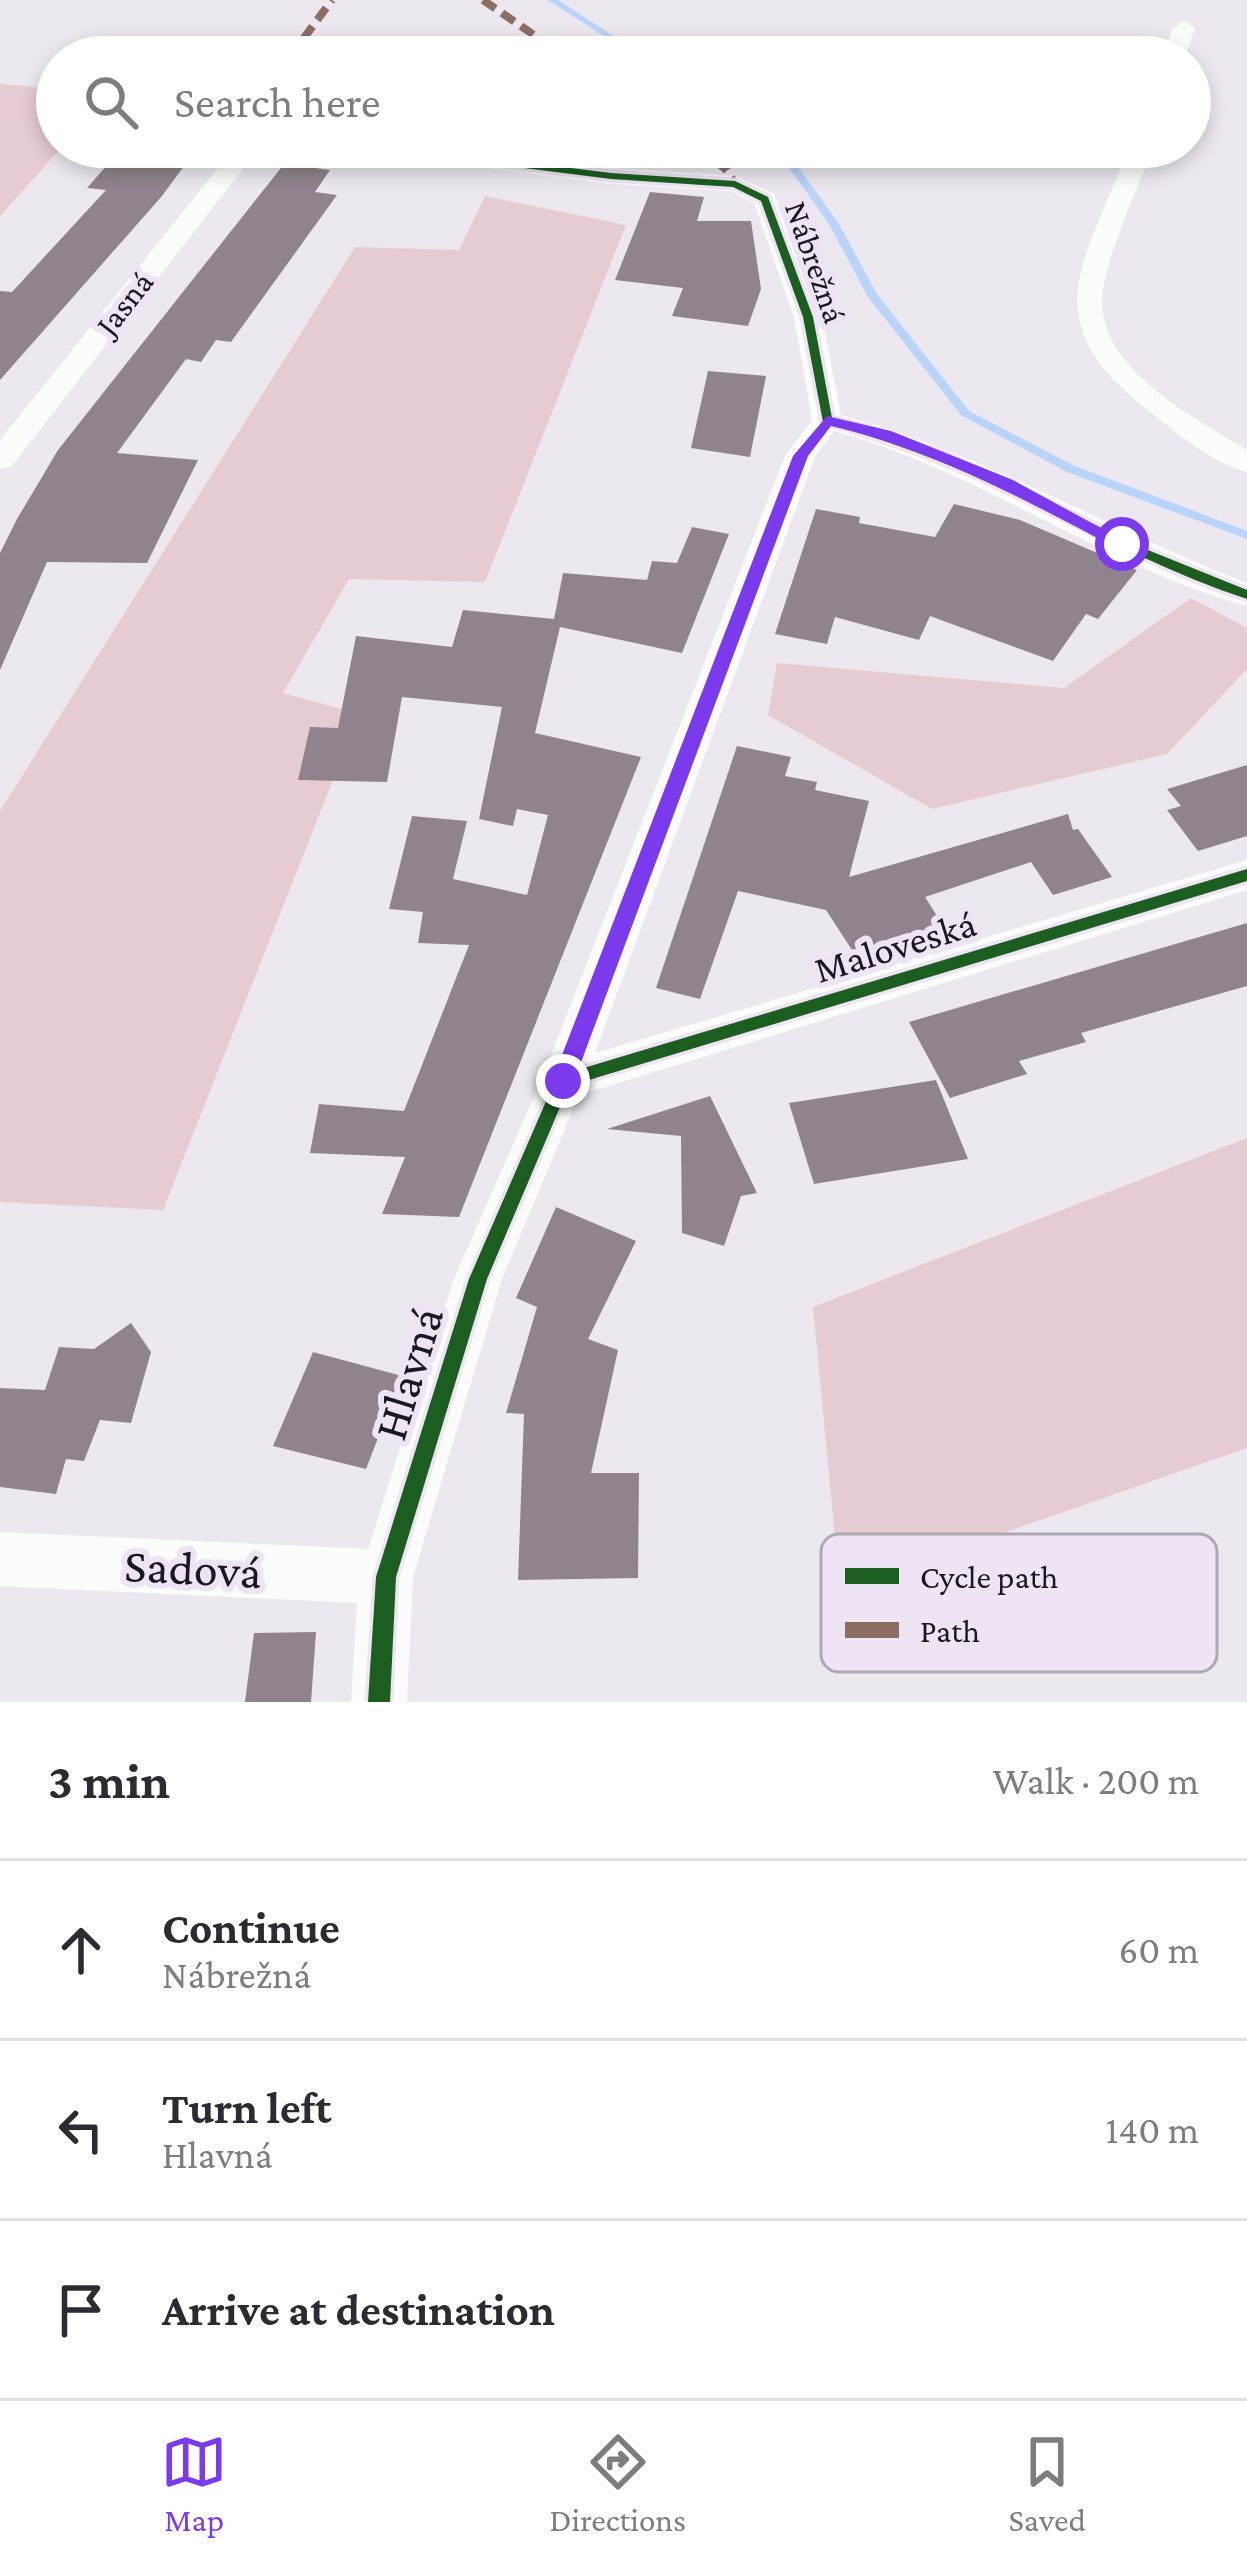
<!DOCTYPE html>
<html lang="en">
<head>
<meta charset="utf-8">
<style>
	:root { --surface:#fff; --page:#f2f2f3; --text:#2b2b33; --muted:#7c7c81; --line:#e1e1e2; --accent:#7c3aed }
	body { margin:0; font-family:"Crimson Pro",serif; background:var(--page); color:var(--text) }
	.stop { position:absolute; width:36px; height:36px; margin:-27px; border:9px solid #7c3aed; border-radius:50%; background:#fff }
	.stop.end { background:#7c3aed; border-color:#fff; box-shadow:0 3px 12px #0008 }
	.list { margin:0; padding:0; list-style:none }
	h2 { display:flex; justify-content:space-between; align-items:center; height:156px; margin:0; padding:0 48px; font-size:51px }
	h2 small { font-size:39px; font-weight:400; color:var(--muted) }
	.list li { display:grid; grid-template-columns:78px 1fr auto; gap:36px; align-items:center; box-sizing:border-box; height:180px; padding:0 48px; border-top:3px solid var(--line) }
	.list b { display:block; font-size:45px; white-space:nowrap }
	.list p { margin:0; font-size:39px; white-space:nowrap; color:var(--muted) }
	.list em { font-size:39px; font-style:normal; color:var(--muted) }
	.icon { flex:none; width:66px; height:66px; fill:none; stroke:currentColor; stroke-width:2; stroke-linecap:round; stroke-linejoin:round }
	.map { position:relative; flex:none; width:1247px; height:1702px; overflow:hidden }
	.search { position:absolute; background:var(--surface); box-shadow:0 6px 18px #0003; left:36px; right:36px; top:36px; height:132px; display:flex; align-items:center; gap:30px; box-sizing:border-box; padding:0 42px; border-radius:66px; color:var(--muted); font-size:45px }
	.sheet { height:696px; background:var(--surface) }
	nav { display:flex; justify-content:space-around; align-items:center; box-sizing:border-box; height:168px; border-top:3px solid var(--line); background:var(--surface); font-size:33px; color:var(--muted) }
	nav a { display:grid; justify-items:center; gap:6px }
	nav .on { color:var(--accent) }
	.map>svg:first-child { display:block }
</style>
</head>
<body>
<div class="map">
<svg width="1247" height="1702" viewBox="0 0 1247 1702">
	<rect width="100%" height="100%" fill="#ede8f0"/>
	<!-- green -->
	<g fill="#e6ccd2">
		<polygon points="0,84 57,89 57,147 62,147 0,216"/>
		<polygon points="485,196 626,225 485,582 349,579 283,693 359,714 163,1210 0,1202 0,811 355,247 459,250"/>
		<polygon points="1191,598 1247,628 1247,669 1167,754 932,809 768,715 777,663 1064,688"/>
		<polygon points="1247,1138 1247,1448 840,1590 813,1307"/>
	</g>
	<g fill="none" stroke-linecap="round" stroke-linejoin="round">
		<!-- stream -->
		<g fill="#b8d4fa" fill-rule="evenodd">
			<polygon points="548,0 558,0 646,57 636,57"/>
			<polygon points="774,147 784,147 839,224 877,294 969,411 1075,466 1247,531 1247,539 1067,472 961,415 868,297 829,224"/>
		</g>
	</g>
	<!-- building -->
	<g fill="#8f848d">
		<polygon points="123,147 198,147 162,196 0,380 0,291 12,292 106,190 87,188"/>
		<polygon points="284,164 330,170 315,192 337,195 231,342 216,340 201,362 186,359 117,453 198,460 147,563 47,562 0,670 0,553 17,519 58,450"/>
		<polygon points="650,192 704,197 697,221 751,221 761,289 748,326 672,316 683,288 615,280"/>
		<polygon points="708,371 766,376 750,457 691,448"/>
		<polygon points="954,504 1020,520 1137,570 1098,619 1086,614 1053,661 930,616 919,640 835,617 827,644 775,634 816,509 860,517 859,523 935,537"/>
		<polygon points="692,527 729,534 682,653 560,627 535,733 641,757 459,1217 382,1214 405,1157 310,1153 319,1104 404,1111 469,945 418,943 423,912 389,909 412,816 467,821 453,879 527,895 548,815 517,809 513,826 479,819 502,707 402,697 387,782 298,780 310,727 338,728 356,636 452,647 463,610 554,619 563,573 647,580 652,561 677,563"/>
		<polygon points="737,746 791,757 785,776 817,782 815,790 869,801 849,877 1068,814 1073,830 1078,829 1112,877 1053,895 1031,862 925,897 944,927 854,953 826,910 738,891 700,999 656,988"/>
		<polygon points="1247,765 1247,836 1198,851 1167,810 1181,806 1167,789"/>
		<polygon points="1247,923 1247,986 1081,1033 1086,1042 1019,1061 1027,1074 950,1098 909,1022"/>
		<polygon points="936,1080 968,1159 814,1184 789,1103"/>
		<polygon points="710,1096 757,1193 741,1196 724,1246 682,1233 681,1136 607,1129"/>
		<polygon points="556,1207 636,1241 588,1339 618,1350 591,1473 639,1473 638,1578 518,1580 524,1414 506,1413 537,1307 516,1298"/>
		<polygon points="131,1323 151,1352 131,1423 100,1420 84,1461 66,1459 56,1494 0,1487 0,1388 45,1390 59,1347 94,1349"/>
		<polygon points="313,1352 402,1376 366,1469 273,1446"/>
		<polygon points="316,1632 311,1702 245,1702 254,1633"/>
	</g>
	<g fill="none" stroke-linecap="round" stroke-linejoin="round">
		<!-- minor -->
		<g fill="#fcfcfd" fill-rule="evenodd">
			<polygon points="1184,21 1195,28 1185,57 1163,57 1173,28"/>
			<polygon points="235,147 260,147 11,467 0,469 0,440"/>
			<path d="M368 147H439L611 168 735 176 774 194 822 317 841 415C983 453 1110 530 1247 583V606C1102 566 980 471 834 431L815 457 595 1053 1247 860V890L579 1095 502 1279 413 1577 407 1702H351L357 1603 0 1586V1532L368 1549 454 1279 541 1081 785 456 812 420 794 317 754 203 730 191 611 184 380 154Z"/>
			<path d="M1129 147H1153C1140 185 1100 267 1102 305 1106 374 1196 418 1247 450V472C1214 464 1179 435 1153 414 1030 321 1084 266 1129 147Z"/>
		</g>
		<!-- quiet -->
		<g stroke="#8d6e63" stroke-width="8" stroke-dasharray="15 8" stroke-linecap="butt">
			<polyline points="483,0 566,57"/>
			<polyline points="290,57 332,0"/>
			<polyline points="697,147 727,170 735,184"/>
		</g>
		<defs>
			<g id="cycleway">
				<path d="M375 147H403L611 173 735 181 768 197 813 317 832 418 870 428 944 454 1016 486 1138 546 1247 590V599C1150 567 1063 516 970 474 922 453 874 436 823 422L803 317 761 201 733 187 611 179 380 150Z"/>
				<polygon points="1247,869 1247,881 569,1086 487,1279 396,1577 390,1702 368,1702 376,1577 469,1279 557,1076"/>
			</g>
		</defs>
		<!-- cycleway casing -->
		<use href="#cycleway" stroke="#eee4f4" stroke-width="7"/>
		<!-- cycleway -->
		<use href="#cycleway" fill="#1b5e20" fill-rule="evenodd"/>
	</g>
	<!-- route -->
	<path fill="#7c3aed" d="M827 416 891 431 1013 480 1130 544 1116 548C1024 499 933 450 831 426L808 456 574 1081 563 1091 555 1088 552 1081 793 456Z"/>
	<g text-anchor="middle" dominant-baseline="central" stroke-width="12" stroke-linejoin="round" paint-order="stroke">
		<!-- far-street labels -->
		<g font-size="33" fill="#1b181d" stroke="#eee4f4">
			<text transform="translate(816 262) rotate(71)">Nábrežná</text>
			<text transform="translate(124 303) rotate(-52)">Jasná</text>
		</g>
		<!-- street labels -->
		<g font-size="39" fill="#1b181d" stroke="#eee4f4">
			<text transform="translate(895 946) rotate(-17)">Maloveská</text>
		</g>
		<!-- near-street labels -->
		<g font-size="48" fill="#1b181d" stroke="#eee4f4">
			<text transform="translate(408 1373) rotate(-73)">Hlavná</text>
			<text transform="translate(193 1568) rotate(3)">Sadová</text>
		</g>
	</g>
	<!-- legend -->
	<rect x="821" y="1534" width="396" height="138" rx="18" fill="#eee4f4" stroke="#afa7b4" stroke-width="3"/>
	<rect x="845" y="1568" width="54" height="16" fill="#1b5e20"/>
	<rect x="845" y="1622" width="54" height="16" fill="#8d6e63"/>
	<g font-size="33" fill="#1b181d">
		<text x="920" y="1588">Cycle path</text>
		<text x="920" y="1642">Path</text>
	</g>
</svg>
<div class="stop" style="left:1122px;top:544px"></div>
<div class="stop end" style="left:563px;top:1081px"></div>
<div class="search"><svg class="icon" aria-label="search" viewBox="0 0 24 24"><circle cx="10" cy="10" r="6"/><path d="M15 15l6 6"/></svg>Search here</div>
</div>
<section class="sheet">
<h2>3 min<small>Walk · 200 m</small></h2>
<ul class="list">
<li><svg class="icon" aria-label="ahead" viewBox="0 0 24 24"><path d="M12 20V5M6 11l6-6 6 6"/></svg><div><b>Continue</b><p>Nábrežná</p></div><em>60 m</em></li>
<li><svg class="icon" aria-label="left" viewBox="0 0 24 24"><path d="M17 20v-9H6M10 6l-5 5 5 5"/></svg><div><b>Turn left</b><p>Hlavná</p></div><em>140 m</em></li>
<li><svg class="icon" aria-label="arrive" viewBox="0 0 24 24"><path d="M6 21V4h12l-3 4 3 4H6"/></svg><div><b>Arrive at destination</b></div></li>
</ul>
</section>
<nav>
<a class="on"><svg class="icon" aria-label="map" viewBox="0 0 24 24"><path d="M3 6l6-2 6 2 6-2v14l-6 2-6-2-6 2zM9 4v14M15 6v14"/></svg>Map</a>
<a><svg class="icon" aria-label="directions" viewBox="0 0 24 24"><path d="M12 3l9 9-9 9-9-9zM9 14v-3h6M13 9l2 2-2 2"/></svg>Directions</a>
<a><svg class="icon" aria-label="saved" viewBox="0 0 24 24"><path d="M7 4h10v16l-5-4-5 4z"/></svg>Saved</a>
</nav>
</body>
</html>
